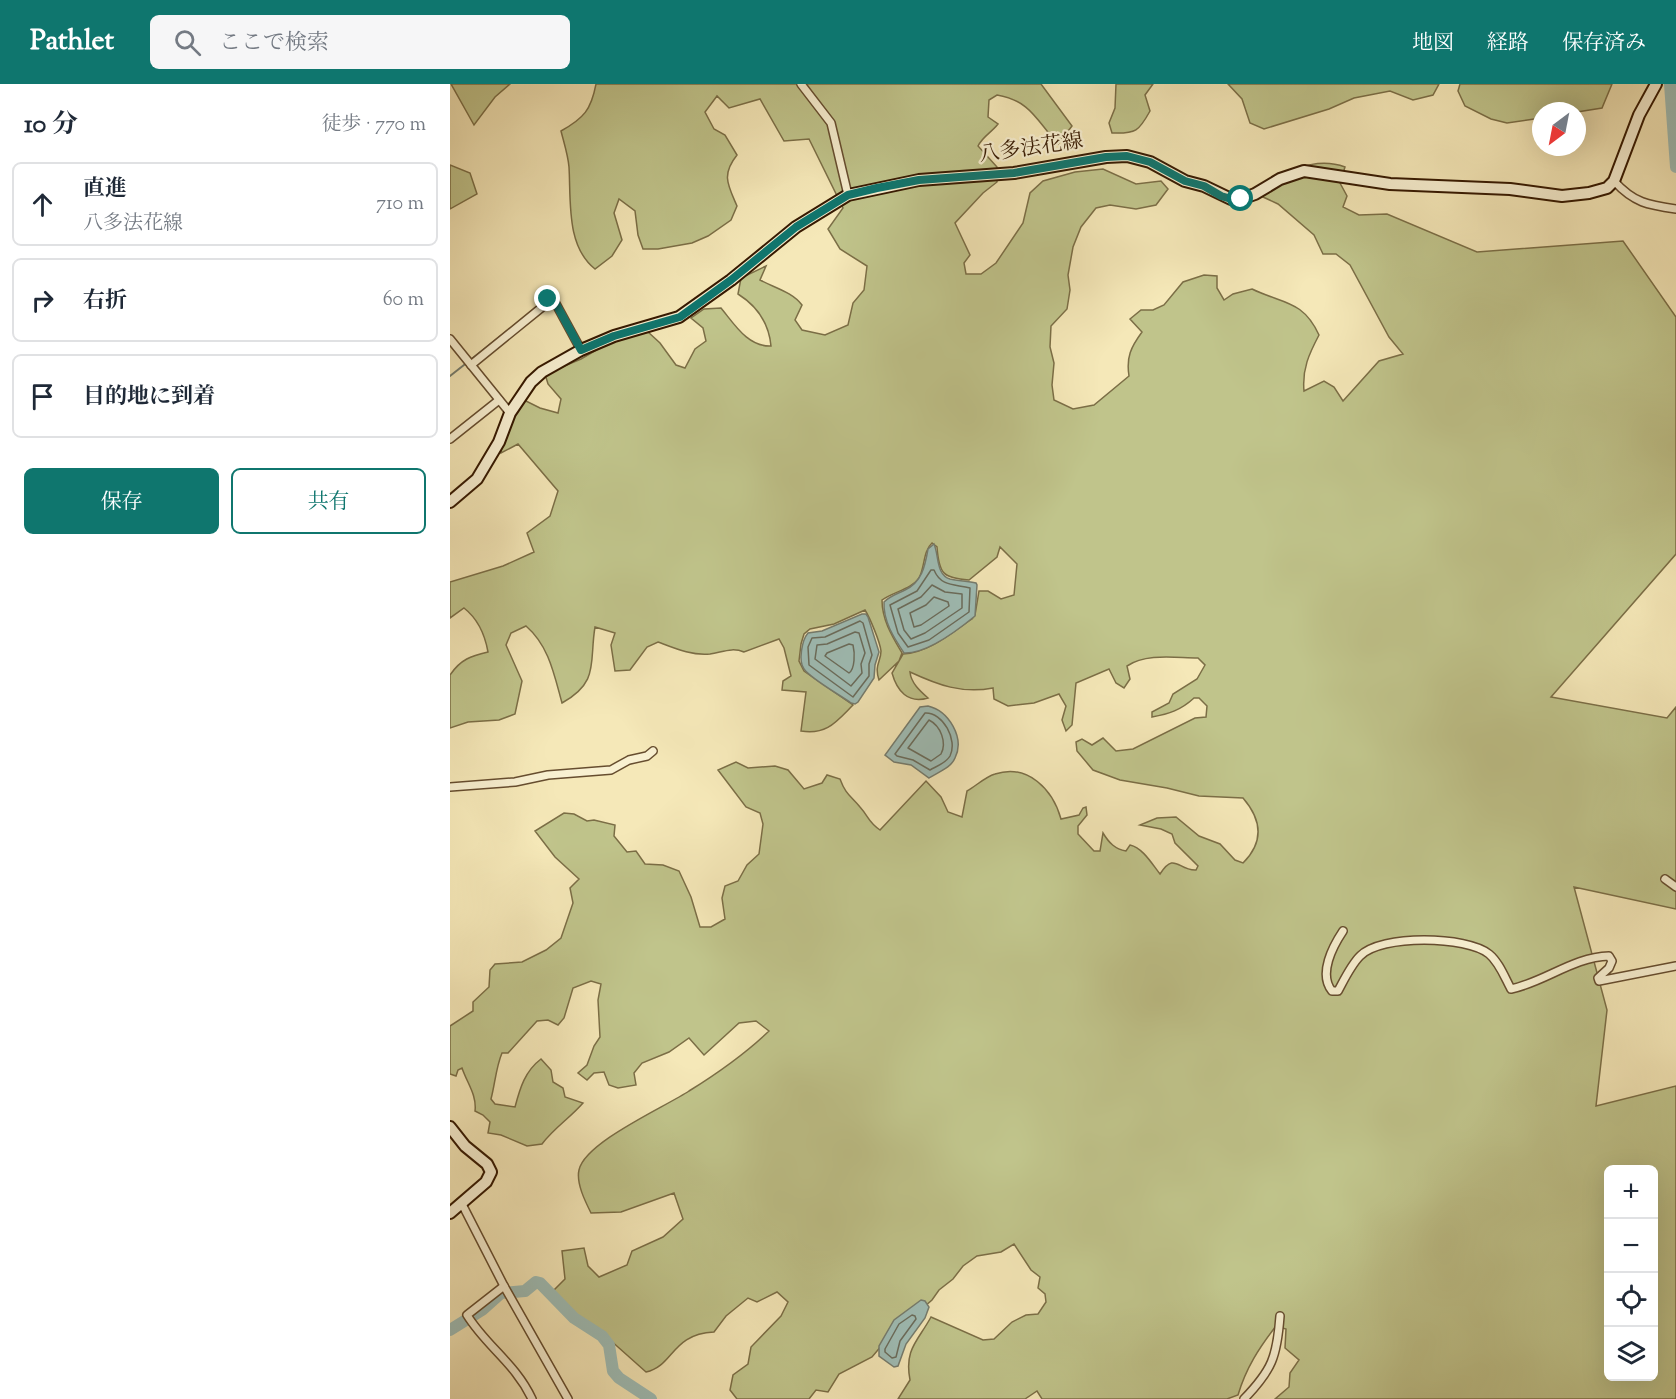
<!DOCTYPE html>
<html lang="ja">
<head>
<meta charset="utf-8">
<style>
	:root { --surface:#fff; --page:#f6f6f7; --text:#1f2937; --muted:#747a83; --line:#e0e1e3; --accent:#0f766e }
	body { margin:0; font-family:"Sorts Mill Goudy","Noto Serif JP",serif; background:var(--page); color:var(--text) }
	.controls { position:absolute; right:18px; bottom:18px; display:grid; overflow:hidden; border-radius:9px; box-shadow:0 6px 24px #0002 }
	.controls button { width:54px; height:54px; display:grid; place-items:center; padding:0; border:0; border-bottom:2px solid var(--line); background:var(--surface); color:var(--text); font:30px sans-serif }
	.compass { position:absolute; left:1082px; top:18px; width:54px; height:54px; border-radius:50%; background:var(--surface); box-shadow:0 6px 24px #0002; rotate:212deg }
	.stop { position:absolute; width:18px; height:18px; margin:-14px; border:4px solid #0f766e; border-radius:50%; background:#fff }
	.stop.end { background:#0f766e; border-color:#fff; box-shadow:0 2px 6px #0008 }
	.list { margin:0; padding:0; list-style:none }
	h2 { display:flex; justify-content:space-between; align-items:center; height:78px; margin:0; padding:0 24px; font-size:26px }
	h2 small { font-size:20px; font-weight:400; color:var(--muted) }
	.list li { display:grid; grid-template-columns:39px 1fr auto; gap:18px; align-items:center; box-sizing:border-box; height:84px; margin:0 12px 12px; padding:0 12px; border:2px solid var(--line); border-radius:9px }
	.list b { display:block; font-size:22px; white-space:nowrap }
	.list p { margin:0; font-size:20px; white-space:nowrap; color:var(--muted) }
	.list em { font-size:20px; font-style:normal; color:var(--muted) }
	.actions { display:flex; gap:12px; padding:18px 24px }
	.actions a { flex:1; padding:14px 0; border:2px solid var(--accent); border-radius:9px; text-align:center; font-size:21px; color:var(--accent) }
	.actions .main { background:var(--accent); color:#fff }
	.icon { flex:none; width:33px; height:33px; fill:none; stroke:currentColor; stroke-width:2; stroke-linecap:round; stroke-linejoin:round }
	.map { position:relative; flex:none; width:1226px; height:1315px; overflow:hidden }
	header { display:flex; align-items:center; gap:36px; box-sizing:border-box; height:84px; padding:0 30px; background:var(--accent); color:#fff }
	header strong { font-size:28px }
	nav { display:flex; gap:33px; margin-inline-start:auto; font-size:21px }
	.search { width:420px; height:54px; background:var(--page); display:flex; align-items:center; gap:15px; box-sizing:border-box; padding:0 21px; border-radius:9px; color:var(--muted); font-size:22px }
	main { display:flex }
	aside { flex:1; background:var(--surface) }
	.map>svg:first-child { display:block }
</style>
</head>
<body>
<header>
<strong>Pathlet</strong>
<div class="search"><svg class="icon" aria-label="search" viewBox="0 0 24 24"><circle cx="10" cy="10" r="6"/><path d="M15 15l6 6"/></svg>ここで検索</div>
<nav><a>地図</a><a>経路</a><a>保存済み</a></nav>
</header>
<main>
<aside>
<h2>10 分<small>徒歩 · 770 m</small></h2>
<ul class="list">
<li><svg class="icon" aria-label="ahead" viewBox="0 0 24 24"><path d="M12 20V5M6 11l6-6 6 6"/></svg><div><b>直進</b><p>八多法花線</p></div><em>710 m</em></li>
<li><svg class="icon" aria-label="right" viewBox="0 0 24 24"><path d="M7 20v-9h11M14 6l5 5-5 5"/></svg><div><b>右折</b></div><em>60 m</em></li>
<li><svg class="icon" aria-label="arrive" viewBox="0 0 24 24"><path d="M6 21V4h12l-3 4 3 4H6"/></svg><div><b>目的地に到着</b></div></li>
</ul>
<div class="actions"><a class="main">保存</a><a>共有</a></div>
</aside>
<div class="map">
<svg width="1226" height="1315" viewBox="0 0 1226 1315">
	<rect width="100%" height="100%" fill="#f5e8b8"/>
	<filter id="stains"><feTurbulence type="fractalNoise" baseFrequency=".00333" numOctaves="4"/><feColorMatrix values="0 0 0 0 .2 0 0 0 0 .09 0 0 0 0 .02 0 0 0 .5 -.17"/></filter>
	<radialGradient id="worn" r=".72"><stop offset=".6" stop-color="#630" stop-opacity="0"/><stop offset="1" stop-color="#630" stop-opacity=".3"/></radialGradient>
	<!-- green -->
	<g fill="#c0c48b" stroke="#7b6e46" stroke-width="1.5" fill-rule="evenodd">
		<polygon points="1,0 60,0 45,13 24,41"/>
		<path d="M146 0H591L622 42 608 60C586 36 581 17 547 11L539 16 538 33 548 40C541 49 533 52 528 62L547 83V98L533 109 505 139 520 171 514 179 516 190H531L546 179 573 139 580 109 593 97 625 88 653 85 686 100 711 97 718 105 706 121 686 125 660 121 646 124 631 143 623 163 618 191 620 206 617 225 601 242 600 263 604 279 602 301 604 316 623 325 644 321 679 292C676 273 681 263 692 248L680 235 691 226H703L714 221 733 198 754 191 767 192V204L774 216 783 210 802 205C833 220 853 216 869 251 859 270 852 285 854 307L874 297 884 303 893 317 929 277 953 270 939 253 900 181 886 170H873L864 151 828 120 813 113 820 95C845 85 868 73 895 83L890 99 897 112 893 123 909 131 937 130 1027 168 1173 157 1226 233V470L1101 613 1217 634 1226 623V825L1124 803 1157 926 1146 1022 1226 1002V1315H825L839 1303 840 1289 849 1276 835 1264 836 1245 826 1242C809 1264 796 1284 788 1311L777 1315H592L587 1307 575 1315H448L460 1296C454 1265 468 1257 481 1233L533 1256 544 1255 562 1238 576 1231 588 1230 596 1218 595 1210 588 1204 590 1193 581 1186 564 1160 551 1168 527 1172 513 1182 503 1195 489 1206 482 1216 438 1254 422 1273 389 1290 378 1308 366 1306 359 1315H287L280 1306 283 1291 298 1280 301 1263 331 1232 338 1218 327 1208 307 1218 298 1214 276 1232 264 1248C221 1250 224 1282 196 1288L159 1255 122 1227 103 1207 115 1195 112 1167 134 1164 138 1182 149 1193 177 1181 182 1167 213 1153 233 1135 224 1109 171 1128 141 1129C135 1117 126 1099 129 1086 135 1058 215 1023 239 1007 268 989 295 970 319 947L306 937 289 939 254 971 239 954 219 968 192 979 184 989 186 1001 168 1004 159 1001 154 988 144 989 137 996 128 989 137 981 144 962 150 953 148 916 151 900 141 897 123 904 114 934 108 941 98 936 87 937 58 969H52C46 983 45 1000 41 1015L45 1020 65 1023C70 1004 75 987 91 975L101 986 103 998 113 1004 115 1013 133 1019C120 1034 104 1044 92 1060L77 1062 51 1051 38 1049 40 1038 33 1031 25 1027C27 1011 17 999 12 984L8 986 6 992 0 990V942L23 927V918L39 903 40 886 45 880 72 878 96 866 111 854 123 819 120 804 129 795 105 773 85 747 114 729 124 730 137 737 144 736 165 741 164 752 177 768 186 767 195 780 213 781 229 787 241 813 250 843H261L275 835 272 814 275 802 288 797 297 781 309 770 313 740 310 729 296 723 268 686 286 678 298 684 325 682 338 686 354 705 372 699 377 691 390 695C396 711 400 711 410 723 419 733 418 738 430 746L476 697 491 713 498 728 512 733 517 707C526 702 535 693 545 690 578 679 603 706 611 735L629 731 633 724 636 723 637 731 628 742V750L644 767H650L653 749C659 759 665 765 676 767L680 761C693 764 702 780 710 790 725 767 728 787 746 786L748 782 725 759 722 750 711 745 690 741 707 734 726 733 749 752 770 760 785 776 793 779C814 758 812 736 793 714L749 712 717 704 670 696 643 686 627 667 626 658 632 655 642 661 653 654 666 667 683 665 745 634 756 633 757 622 749 614H744C731 626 719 630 702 633V628L719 619 723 610 747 595 755 581 748 574C725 574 697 569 677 582L680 595 674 604 666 599 659 585 626 599 622 641 616 647 612 636 616 622 609 610 584 619 558 622 544 615 543 604C512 610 488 601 460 588 461 599 470 607 478 614 458 620 447 607 442 589L453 570C479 569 501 549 522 535L525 531 529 507H538L551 515 564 511 567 480 550 463 547 473 519 496C493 494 489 490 487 463L482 459C473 467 475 483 469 494 462 505 443 508 432 516 432 536 442 552 452 569L449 577 429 596C424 581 431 578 431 567 430 558 420 534 415 526L384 540 360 545 354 550 351 560 349 577 354 587 403 621C386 638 377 651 351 647L356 608 332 606 333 597 341 592 334 564 329 555 294 568C282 563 273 568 260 570 242 572 224 564 208 558L197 563 180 586 165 587 161 561 165 549 145 543C139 578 150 598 112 619 104 590 99 562 76 542L61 549 56 561 72 597 65 630 49 636 18 638 0 644V591C11 575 21 572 38 568 35 551 28 535 14 524L0 534V498L53 482 84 468 77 449 100 432 108 407 68 360 51 369C52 349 64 333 74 316L90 324 108 329 111 315 98 300 95 290 131 275 165 255 197 247 210 259 226 281 235 284 245 265 256 257 253 244 241 234 254 225 271 224C285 241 298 263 321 262 319 240 307 222 288 210L291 194 316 182 310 196C325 204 342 208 352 221L345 236 352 246 375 251 398 241 403 219 414 206 417 182 390 165 378 145 393 124 359 55 334 57 310 15 279 24 267 12 255 28 264 45 275 51 287 71C271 91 278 101 287 122L281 136 258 152 242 159 208 165H193L188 151 185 127 169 115 164 129 172 156 162 172 145 185C116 162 121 117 119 83 118 71 114 59 111 47 134 34 141 26 146 0ZM1158 1086H1204V1292H1158Z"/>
		<path d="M666 0H703L695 11 700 27C689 47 686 50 662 49L659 39 665 24Z"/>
		<polygon points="778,0 989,0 983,11 963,16 940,7 904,14 879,25 814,45 800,39 792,15"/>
		<polygon points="1010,0 1162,0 1152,24 1127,28 1091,27 1091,34 1057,39 1041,35 1015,22 1008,7"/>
		<polygon points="0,81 20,89 27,110 0,125"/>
	</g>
	<!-- water -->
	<g fill="#9fbeb7" stroke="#757c6e" stroke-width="1.5">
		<path d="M484 460C489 471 486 491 500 495 508 497 517 497 526 499L527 501 525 532C508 546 476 570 454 569 444 554 433 537 434 518 440 512 447 510 455 506 472 498 475 482 478 465Z"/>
		<path d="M412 530H416L418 533 429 568 425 581 424 594 408 618 405 620 401 619C390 611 361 595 354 585 348 577 352 556 358 549L372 547Z"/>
		<path d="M478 622C499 627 515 654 505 674 501 684 488 688 479 694L461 681 444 678 435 671 470 623Z"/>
		<polygon points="471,1216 475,1217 479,1223 475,1234 456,1260 448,1282 444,1283 429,1272 429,1262 444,1236"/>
	</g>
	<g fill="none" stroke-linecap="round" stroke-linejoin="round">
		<!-- shore -->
		<g stroke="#6a6c5c" stroke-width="1.5">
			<path d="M481 486H484C491 503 505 500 520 504L519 528 479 556 458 563 448 549 440 521 467 507Z"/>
			<polygon points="482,501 495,508 512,510 512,524 475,549 461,555 454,546 448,525 471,513"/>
			<polygon points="484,513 498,518 499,522 471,541 464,543 460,529 476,521"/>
			<polygon points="410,537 413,539 422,571 419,580 419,592 403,613 359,581 358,563 362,554 375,553"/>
			<polygon points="405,548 409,549 415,569 411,580 412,589 401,602 365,575 367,561 377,560"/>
			<path d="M399 560 403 561C405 569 405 585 399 589L375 572 377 569Z"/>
			<path d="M475 629C493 628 508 656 500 672 496 679 487 682 480 686L463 676 447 672 445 670Z"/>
			<path d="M479 636C491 642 497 659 491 670L481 677 458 664Z"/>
			<polygon points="462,1231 465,1232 466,1235 450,1257 446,1273 442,1274 435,1268 435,1265 449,1240"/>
		</g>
		<!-- stream -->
		<polyline stroke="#757c6e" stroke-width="2" points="0,292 85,225"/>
		<!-- river -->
		<g stroke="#9fbeb7" stroke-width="12">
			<polyline points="1220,0 1226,83"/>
			<polyline points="0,1246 32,1226 51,1209 75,1207 86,1198 90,1199 124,1234 152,1252 159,1261 163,1287 169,1294 201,1315"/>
		</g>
		<defs>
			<g id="street">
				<polyline points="351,0 381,39 398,111"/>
				<path d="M1164 97C1184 119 1198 121 1226 125"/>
				<polyline points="0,255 60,329"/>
				<polyline points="21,281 96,220 98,215 106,220 131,266"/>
				<polyline points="0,355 49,316"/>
				<polyline points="0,703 65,698 98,691 161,686 179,676 197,672 203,667"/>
				<polyline points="1215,795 1226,803"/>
				<path d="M893 847C883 862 868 890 882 907H888C894 896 901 881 910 872 931 850 1017 852 1039 870 1049 878 1055 894 1061 905 1095 898 1123 873 1159 872L1162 877 1159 884 1148 894 1149 897 1226 882"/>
				<polyline points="12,1120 54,1202 118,1315"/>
				<path d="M54 1202 17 1231C36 1262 66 1280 82 1315"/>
				<path d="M794 1315C822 1286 827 1273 830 1232"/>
			</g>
			<g id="secondary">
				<polyline points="0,418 27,395 49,358 60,329 81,298 92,288 131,266 164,252 229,233 281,196 346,143 398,111 469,96 564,89 656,73 677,72 700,78 735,97 754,102 781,115 791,115 805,110 830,95 854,87 940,100 1060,105 1112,112 1139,109 1157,104 1164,97 1189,31 1206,0"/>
				<polyline points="0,1043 15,1062 37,1080 41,1088 36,1098 0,1129"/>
			</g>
		</defs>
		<!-- street casing -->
		<use href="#street" stroke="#664d2f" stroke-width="10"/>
		<!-- secondary casing -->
		<use href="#secondary" stroke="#361901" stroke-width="14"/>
		<!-- street -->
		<use href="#street" stroke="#f8f0d1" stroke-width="7"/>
		<!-- secondary -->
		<use href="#secondary" stroke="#f8f0d1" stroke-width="10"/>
	</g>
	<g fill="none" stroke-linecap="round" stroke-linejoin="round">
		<!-- route -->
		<polyline stroke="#0f766e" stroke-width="8" points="98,215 106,220 131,266 164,252 230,233 281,196 346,143 398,111 427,104 469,96 564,89 656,73 677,72 700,78 735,97 754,102 771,112 781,115 791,115"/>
	</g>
	<g text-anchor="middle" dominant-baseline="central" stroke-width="4.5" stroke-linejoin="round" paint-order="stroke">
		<!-- street labels -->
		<g font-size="21" fill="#361901" stroke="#f8f0d1">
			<text transform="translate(581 65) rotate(-8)">八多法花線</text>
		</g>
	</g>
	<rect width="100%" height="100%" filter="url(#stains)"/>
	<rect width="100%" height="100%" fill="url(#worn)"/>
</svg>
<div class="controls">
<button>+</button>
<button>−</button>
<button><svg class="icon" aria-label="locate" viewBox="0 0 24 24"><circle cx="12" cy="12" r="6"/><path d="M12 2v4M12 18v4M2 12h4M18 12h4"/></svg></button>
<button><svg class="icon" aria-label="layers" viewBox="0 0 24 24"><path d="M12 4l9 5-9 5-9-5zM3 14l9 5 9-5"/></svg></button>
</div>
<svg class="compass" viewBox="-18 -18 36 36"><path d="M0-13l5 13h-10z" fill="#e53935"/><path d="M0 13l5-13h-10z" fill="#747a83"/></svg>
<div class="stop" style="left:791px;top:115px"></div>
<div class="stop end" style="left:98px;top:215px"></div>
</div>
</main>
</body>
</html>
